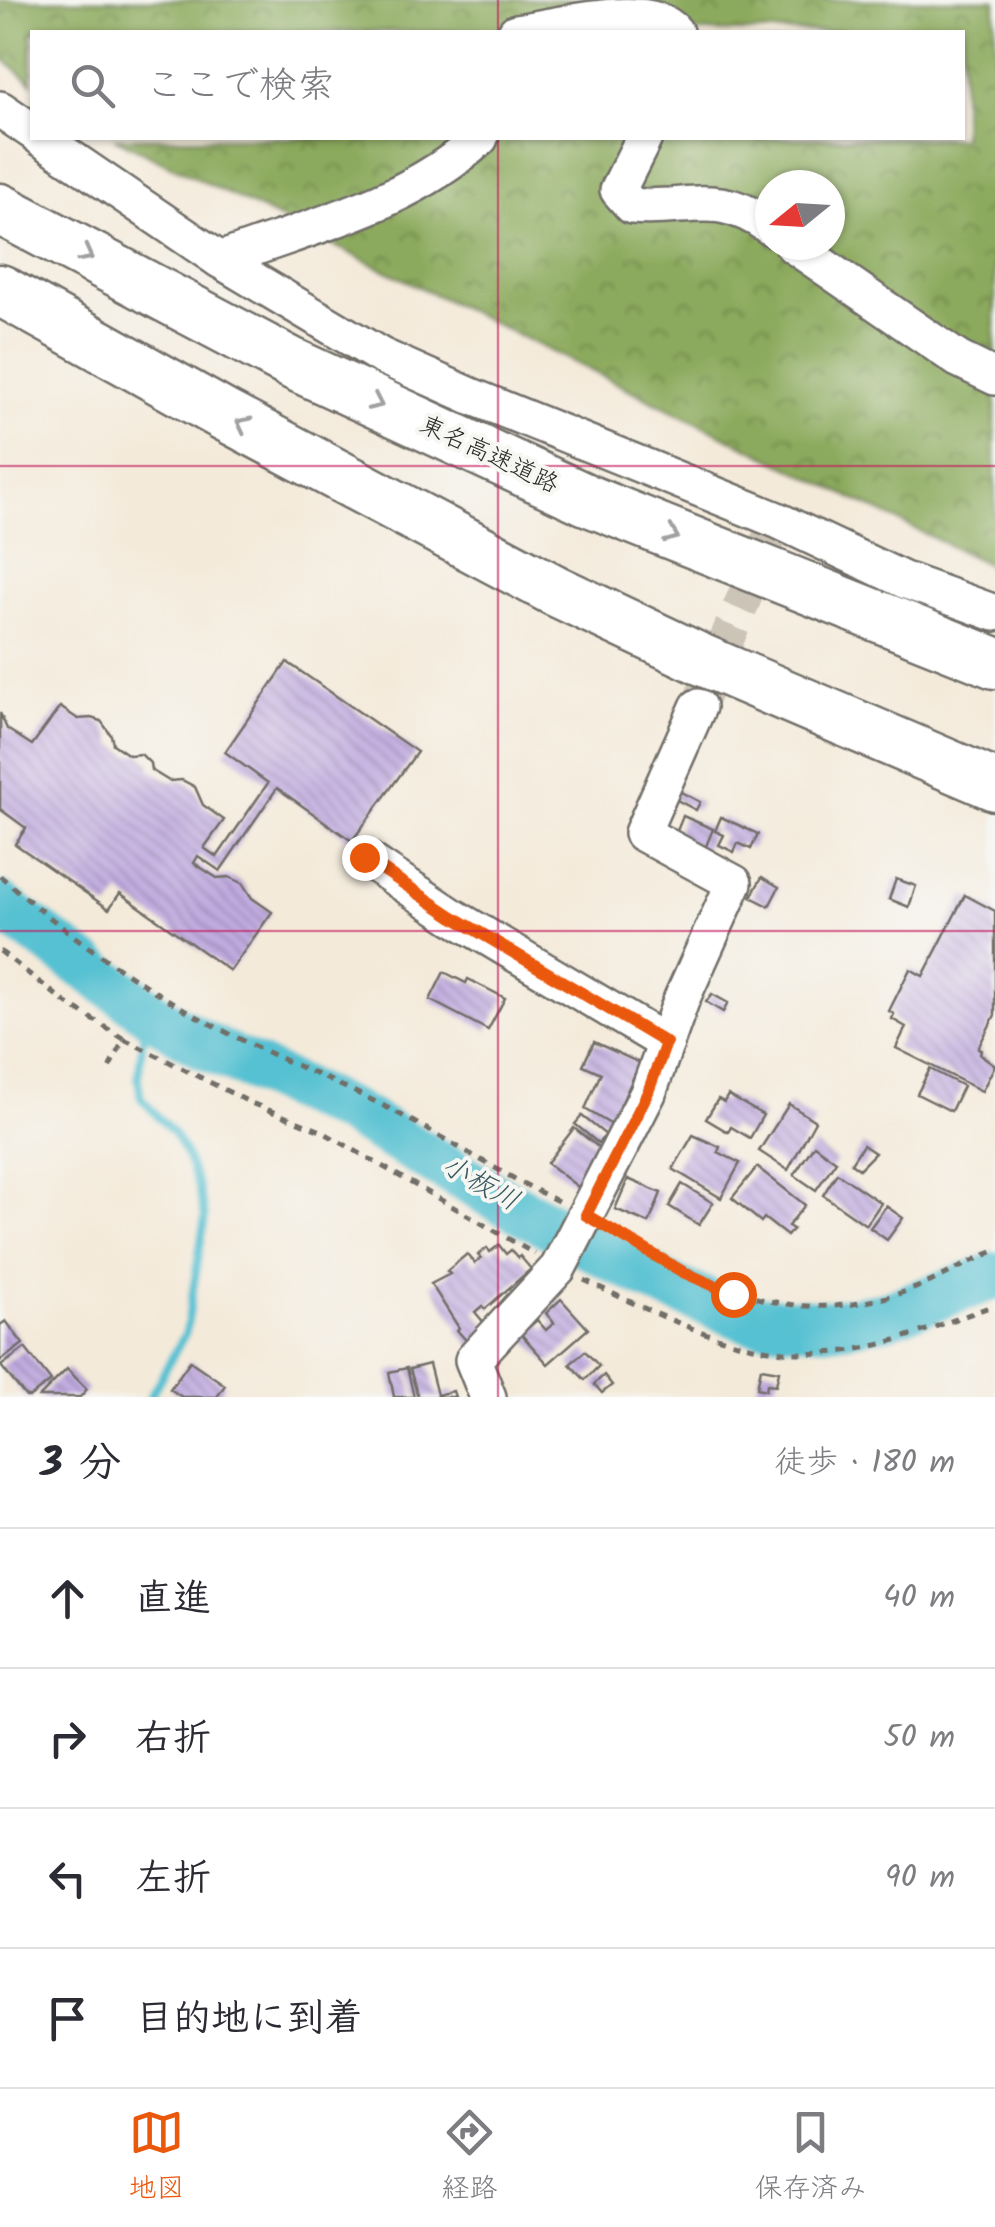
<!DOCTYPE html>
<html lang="ja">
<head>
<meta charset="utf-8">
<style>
	:root { --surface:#fff; --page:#f2f2f3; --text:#2b2b33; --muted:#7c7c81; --line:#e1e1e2; --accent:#ea580c }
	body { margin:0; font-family:Kalam,"Klee One",sans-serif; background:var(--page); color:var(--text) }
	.compass { position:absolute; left:755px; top:170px; width:90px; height:90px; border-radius:50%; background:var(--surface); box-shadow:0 2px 8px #0004; rotate:252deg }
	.stop { position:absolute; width:30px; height:30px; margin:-22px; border:8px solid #ea580c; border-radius:50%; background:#fff }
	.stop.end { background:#ea580c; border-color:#fff; box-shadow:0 2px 10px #0008 }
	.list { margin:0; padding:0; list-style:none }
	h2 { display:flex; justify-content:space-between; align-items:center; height:130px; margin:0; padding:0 40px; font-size:42px }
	h2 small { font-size:32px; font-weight:400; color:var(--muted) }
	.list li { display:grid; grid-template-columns:65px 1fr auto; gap:30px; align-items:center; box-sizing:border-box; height:140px; padding:0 40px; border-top:2px solid var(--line) }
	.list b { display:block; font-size:38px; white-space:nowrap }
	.list em { font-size:32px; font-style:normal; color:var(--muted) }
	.icon { flex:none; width:55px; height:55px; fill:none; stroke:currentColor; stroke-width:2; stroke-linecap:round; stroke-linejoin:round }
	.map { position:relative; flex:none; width:995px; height:1397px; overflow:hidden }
	.search { position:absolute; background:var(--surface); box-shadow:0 2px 8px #0004; left:30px; right:30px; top:30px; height:110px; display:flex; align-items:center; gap:25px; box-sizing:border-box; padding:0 35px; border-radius:0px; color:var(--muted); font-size:38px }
	.sheet { height:690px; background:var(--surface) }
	nav { display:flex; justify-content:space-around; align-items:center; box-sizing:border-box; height:140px; border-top:2px solid var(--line); background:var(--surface); font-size:28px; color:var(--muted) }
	nav a { display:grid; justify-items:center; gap:5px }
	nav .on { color:var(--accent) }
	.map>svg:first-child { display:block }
</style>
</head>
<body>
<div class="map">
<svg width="995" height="1397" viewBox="0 0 995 1397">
	<defs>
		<pattern id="forest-crowns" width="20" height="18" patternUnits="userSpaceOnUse" patternTransform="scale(2.5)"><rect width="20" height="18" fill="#8caa5d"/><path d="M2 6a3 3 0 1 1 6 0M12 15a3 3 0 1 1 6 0" fill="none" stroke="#738b4d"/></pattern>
		<pattern id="building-back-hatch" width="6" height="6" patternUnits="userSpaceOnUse" patternTransform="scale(2.5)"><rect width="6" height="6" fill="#c1abe0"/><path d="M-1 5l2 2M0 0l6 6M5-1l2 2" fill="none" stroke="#9d8bb6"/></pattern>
	</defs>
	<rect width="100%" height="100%" fill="#f6f6f2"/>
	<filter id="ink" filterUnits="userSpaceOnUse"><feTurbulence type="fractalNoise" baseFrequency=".01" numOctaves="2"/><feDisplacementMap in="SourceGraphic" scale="20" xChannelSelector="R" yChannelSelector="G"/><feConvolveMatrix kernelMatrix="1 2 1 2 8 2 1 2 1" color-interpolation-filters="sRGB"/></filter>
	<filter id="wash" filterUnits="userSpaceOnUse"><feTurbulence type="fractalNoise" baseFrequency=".0048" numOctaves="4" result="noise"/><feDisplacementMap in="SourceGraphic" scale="40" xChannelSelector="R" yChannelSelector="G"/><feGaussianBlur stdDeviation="2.25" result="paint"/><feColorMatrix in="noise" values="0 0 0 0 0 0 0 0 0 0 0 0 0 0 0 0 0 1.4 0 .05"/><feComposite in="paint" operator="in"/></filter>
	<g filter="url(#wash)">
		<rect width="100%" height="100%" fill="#f4eada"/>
		<!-- forest -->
		<path fill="url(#forest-crowns)" stroke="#5c6a44" stroke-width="2.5" fill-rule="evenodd" d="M0 0H995V568L114 138H962V32H32V83L0 56ZM770 185H830V245H770Z"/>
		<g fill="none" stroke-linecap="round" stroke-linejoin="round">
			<!-- stream -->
			<polyline stroke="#57c1d2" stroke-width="8" points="98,975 136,1014 144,1029 138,1079 141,1098 174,1134 185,1153 198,1186 205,1217 186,1332 150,1397"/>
			<!-- river -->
			<polyline stroke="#57c1d2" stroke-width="48" points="0,906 158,1018 205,1046 353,1114 496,1197 667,1286 751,1320 830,1324 886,1315 995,1276"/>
		</g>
		<g id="blocks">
			<!-- building -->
			<g fill="url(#building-back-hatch)">
				<polygon points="287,662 417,752 352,841 277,788 220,871 198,856 194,863 217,878 229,877 242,883 252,898 272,912 230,971 120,893 109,909 15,844 26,828 0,809 0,713 7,729 32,745 60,707 78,719 91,718 101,721 111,735 113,744 129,755 141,754 150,763 151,770 169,781 182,780 195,787 203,805 224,820 204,848 217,857 268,783 225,752"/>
				<polygon points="677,790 700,802 696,810 673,798"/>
				<polygon points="683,816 713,829 702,856 672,843"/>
				<polygon points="721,817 758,834 751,849 738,843 734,852 719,845 724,835 715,831"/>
				<polygon points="762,877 779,887 769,906 751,897"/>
				<polygon points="896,879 916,886 909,907 889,899"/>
				<polygon points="965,895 995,911 995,1015 978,1048 981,1050 980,1054 995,1065 982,1091 896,1048 906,1027 892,1019 894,1014 889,1011 910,969 923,976"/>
				<polygon points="444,972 466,983 468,979 505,998 488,1030 430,1000"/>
				<polygon points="712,994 728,1003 723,1012 706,1002"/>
				<polygon points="594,1042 640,1063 623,1100 633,1104 622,1131 585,1109 601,1073 583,1065"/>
				<polygon points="930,1069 963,1086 951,1111 917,1094"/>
				<polygon points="728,1095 763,1115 750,1138 731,1127 728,1132 706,1119 718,1099 724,1102"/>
				<polygon points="789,1104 815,1121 788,1170 759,1151"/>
				<polygon points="582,1116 606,1135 598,1143 575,1124"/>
				<polygon points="574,1128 607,1154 578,1187 547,1163"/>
				<polygon points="693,1135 720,1147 718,1152 740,1163 721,1198 673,1169"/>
				<polygon points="814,1145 836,1161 816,1190 794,1175"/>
				<polygon points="863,1145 875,1153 859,1169 851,1163"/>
				<polygon points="757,1167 805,1205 788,1226 793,1229 787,1236 764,1218 761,1222 732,1198"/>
				<polygon points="837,1173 881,1203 866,1225 823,1195"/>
				<polygon points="628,1179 661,1193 649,1223 615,1209"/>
				<polygon points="682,1184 713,1203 699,1225 669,1206"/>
				<polygon points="886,1206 903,1218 887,1240 870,1228"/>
				<polygon points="499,1245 506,1254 511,1250 518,1258 520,1256 531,1269 485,1309 482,1306 475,1312 490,1330 472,1347 457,1330 459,1328 431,1284 450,1274 447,1271 467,1254 475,1263 481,1258 478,1255 487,1248 490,1252"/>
				<polygon points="561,1299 588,1329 548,1364 521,1334 537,1320 546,1330 554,1323 546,1313"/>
				<polygon points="6,1321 23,1344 0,1361 0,1325"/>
				<polygon points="25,1348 51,1381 30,1397 26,1397 1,1366"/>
				<polygon points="585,1351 599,1366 585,1380 570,1364"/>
				<polygon points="190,1361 225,1385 217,1397 182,1397 170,1389"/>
				<polygon points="429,1364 437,1395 453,1391 455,1397 418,1397 410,1369"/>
				<polygon points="407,1368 414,1397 394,1397 389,1372"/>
				<polygon points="761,1368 779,1371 776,1385 767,1384 766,1390 757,1388"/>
				<polygon points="67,1369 87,1389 80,1397 39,1397"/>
				<polygon points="604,1375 612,1385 602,1393 594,1384"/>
			</g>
		</g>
	</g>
	<g filter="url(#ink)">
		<use href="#blocks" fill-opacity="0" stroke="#716e68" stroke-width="2.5"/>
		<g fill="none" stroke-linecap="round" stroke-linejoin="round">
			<!-- minor-tunnel -->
			<polyline stroke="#ccc4b7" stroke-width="35" stroke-dasharray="35 18" stroke-linecap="butt" points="698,707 777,520"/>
			<defs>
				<g id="minor">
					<path d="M516 32C555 27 649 0 675 32"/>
					<polyline points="0,109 32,131"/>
					<polyline points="41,138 220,260 381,356 471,396 777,520 904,580 995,613"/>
					<path d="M644 138 618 190 632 206C688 211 717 188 770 227"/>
					<polyline points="793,245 958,359 995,377"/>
					<path d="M220 260C310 226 408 205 480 138"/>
					<polyline points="364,857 452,916 666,1043"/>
					<polyline points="488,1397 473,1360 558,1268 648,1093 682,998 734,883 642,833 698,707"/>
				</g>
				<g id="highway">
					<polyline points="0,209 293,364 587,500 995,663"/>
					<polyline points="0,290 224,415 556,591 700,659 995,785"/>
				</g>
			</defs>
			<!-- minor casing -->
			<use href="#minor" stroke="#716e68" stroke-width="40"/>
			<!-- highway casing -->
			<use href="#highway" stroke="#716e68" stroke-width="55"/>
			<!-- path -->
			<g stroke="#716e68" stroke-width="5" stroke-dasharray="8 8" stroke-linecap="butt">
				<path d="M0 876C66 934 142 988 220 1029 272 1056 327 1078 380 1104 441 1135 499 1173 562 1203"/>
				<polyline points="0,951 65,1002 124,1039 106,1074"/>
				<polyline points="124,1039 251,1103 321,1131 535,1254"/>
				<path d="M611 1230C713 1290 798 1333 918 1287 944 1277 969 1261 995 1251"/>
				<path d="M584 1280C659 1315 740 1358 825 1353 884 1350 940 1324 995 1305"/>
			</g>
			<!-- minor -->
			<use href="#minor" stroke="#fff" stroke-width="35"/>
			<!-- highway -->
			<use href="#highway" stroke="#fff" stroke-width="50"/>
		</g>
		<!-- one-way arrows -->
		<defs><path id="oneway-chevron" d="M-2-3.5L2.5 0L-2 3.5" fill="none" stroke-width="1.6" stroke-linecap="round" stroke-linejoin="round" transform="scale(2.5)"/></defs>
		<g stroke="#a0a0a0">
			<use href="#oneway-chevron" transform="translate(86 255) rotate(28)"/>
			<use href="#oneway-chevron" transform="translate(376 403) rotate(25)"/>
			<use href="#oneway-chevron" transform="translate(243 424) rotate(-153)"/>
			<use href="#oneway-chevron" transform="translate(672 535) rotate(22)"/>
		</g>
	</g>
	<g fill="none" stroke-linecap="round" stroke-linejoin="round" filter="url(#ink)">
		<!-- route -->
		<polyline stroke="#ea580c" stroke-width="12" points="364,857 452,916 666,1043 648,1092 586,1215 683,1272 733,1294"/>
	</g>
	<!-- grid -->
	<path fill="none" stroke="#c2185b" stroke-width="2.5" stroke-opacity="0.55" d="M498 0V32M498 138V1397M0 466H995M0 931H995"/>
	<g text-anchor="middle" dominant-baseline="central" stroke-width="8" stroke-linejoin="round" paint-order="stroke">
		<!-- street labels -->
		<g font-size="25" fill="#2b2b2b" stroke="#f6f6f2">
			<text transform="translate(489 455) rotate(25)">東名高速道路</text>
		</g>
		<!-- water labels -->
		<g font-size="28" font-style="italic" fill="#38585d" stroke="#f6f6f2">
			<text transform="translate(480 1184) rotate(29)">小板川</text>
		</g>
	</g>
</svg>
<svg class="compass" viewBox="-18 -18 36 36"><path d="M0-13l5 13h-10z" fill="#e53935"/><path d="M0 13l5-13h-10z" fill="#7c7c81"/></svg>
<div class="stop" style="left:733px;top:1294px"></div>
<div class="stop end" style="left:364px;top:857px"></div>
<div class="search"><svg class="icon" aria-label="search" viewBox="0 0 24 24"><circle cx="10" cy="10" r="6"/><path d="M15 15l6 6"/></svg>ここで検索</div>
</div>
<section class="sheet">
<h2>3 分<small>徒歩 · 180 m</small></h2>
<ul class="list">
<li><svg class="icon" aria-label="ahead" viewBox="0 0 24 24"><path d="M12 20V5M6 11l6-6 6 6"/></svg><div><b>直進</b></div><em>40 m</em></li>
<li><svg class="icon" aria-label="right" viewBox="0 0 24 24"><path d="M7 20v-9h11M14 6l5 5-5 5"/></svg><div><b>右折</b></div><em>50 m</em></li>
<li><svg class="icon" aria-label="left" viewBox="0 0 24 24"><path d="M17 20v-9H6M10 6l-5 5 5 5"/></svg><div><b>左折</b></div><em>90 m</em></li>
<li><svg class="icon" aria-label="arrive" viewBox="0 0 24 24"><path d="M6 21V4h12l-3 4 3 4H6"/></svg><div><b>目的地に到着</b></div></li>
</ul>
</section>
<nav>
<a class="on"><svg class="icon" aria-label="map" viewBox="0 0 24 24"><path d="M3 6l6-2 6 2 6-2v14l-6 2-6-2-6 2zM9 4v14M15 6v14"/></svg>地図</a>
<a><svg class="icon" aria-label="directions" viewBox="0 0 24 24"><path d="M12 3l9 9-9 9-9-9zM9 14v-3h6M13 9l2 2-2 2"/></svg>経路</a>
<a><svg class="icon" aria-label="saved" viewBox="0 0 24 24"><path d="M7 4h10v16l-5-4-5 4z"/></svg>保存済み</a>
</nav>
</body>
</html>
